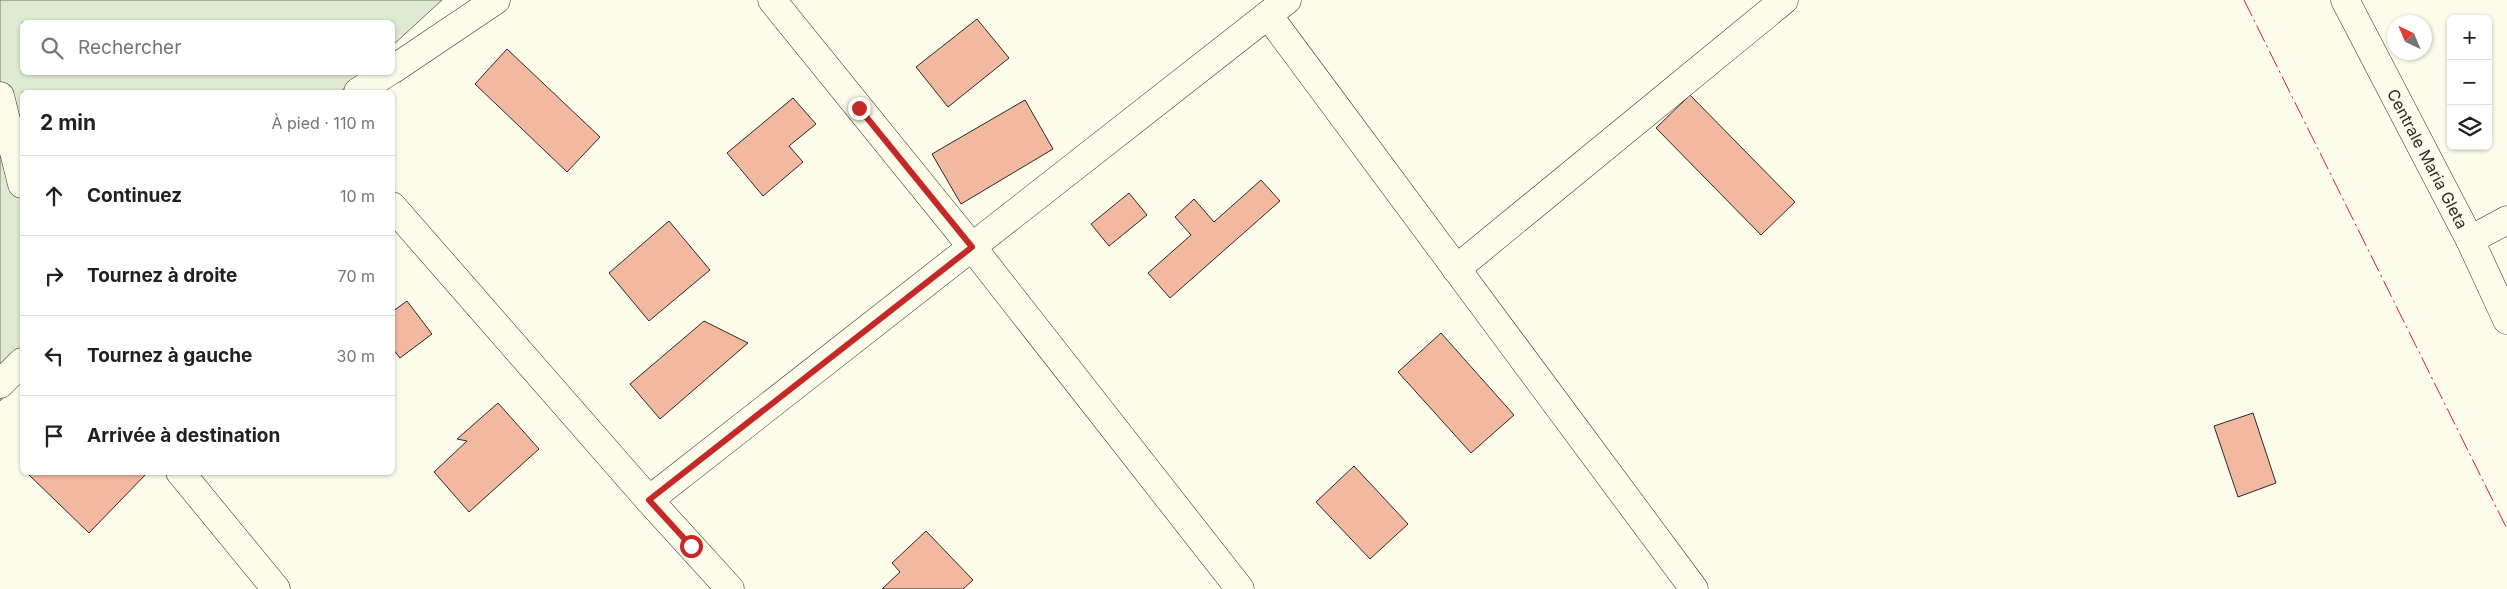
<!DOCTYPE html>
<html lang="fr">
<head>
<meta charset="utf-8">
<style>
	:root { --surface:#fff; --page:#f2f2f2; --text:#202124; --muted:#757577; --line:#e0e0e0 }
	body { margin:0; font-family:Inter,sans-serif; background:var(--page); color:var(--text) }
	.controls { position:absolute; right:15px; top:15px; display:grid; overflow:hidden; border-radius:8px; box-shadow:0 1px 4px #0004 }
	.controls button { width:45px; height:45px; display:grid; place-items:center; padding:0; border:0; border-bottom:1px solid var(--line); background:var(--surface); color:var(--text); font:25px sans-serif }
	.compass { position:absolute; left:2387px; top:15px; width:45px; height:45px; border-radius:50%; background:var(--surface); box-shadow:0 1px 4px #0004; rotate:316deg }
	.stop { position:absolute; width:15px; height:15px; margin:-11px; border:4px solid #c62828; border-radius:50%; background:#fff }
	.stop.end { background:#c62828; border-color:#fff; box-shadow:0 1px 5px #0008 }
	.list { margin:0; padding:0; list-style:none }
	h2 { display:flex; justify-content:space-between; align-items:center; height:65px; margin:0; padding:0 20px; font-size:21px }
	h2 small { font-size:16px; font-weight:400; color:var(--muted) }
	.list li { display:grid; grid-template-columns:32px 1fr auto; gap:15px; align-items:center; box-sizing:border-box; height:80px; padding:0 20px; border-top:1px solid var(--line) }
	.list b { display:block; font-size:19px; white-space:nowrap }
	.list em { font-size:16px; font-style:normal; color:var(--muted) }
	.icon { flex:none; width:28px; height:28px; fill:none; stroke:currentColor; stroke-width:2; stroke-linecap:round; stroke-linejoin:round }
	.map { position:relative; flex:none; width:2507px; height:589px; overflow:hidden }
	.search { position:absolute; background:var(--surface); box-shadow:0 1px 4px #0004; left:20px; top:20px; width:375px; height:55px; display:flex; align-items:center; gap:12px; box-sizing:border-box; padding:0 18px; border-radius:8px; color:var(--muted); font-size:19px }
	.panel { position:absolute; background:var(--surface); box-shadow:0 1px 4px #0004; left:20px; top:90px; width:375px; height:385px; border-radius:8px }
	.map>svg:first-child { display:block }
</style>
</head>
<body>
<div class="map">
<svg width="2507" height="589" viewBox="0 0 2507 589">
	<rect width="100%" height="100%" fill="#fdfbea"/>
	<!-- green -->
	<polygon fill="#deebd1" stroke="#74746e" points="0,0 442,0 393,45 392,22 22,22 22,72 362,73 340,92 22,92 22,381 0,401"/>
	<!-- building -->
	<g fill="#f2b8a0" stroke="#2b2b2b">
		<polygon points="977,19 1009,58 948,107 916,67"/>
		<polygon points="507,49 600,137 567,172 475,84"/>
		<polygon points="1690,95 1795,202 1761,235 1656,128"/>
		<polygon points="793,98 816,124 789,146 803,162 763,196 727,153"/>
		<polygon points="1025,100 1053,149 961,204 932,154"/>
		<polygon points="1261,180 1280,201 1170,298 1148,273 1191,235 1175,217 1194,199 1214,222"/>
		<polygon points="1129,193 1147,215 1109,246 1091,224"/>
		<polygon points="669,221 710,270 649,321 609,273"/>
		<polygon points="407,301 432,334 400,358 392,348 392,312"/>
		<polygon points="704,321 748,343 660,419 630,384"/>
		<polygon points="1441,333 1514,415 1471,453 1398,372"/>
		<polygon points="498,403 539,449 469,512 434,472 467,441 457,439"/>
		<polygon points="2253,413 2276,483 2238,497 2214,426"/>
		<polygon points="1354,466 1408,524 1370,559 1316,502"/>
		<polygon points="30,472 148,472 89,533 28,474"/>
		<polygon points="926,531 973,580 963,589 882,589 900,572 892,563"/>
	</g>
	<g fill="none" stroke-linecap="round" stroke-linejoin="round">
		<defs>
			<g id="minor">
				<polyline points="772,0 972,247 1240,589"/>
				<path id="s1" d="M2345 0 2470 240 2507 320"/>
				<polyline points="1268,15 1694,589"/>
				<polyline points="392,70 496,0"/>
				<polyline points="358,92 388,72"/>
				<polyline points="0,96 22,184"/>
				<polyline points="392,206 649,500 730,589"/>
				<polyline points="2470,240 2507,220"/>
				<polyline points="1456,269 1784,0"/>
				<polyline points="0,384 22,362"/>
				<polyline points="180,472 276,589"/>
				<polyline points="649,500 1287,0"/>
			</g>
		</defs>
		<!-- minor casing -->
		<use href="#minor" stroke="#2b2b2b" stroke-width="29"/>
		<!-- minor -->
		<use href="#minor" stroke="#fdfbea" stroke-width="28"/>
		<!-- power -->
		<polyline stroke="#c62828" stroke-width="1" stroke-dasharray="18 4 2.5 4" stroke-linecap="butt" points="2244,0 2507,529"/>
	</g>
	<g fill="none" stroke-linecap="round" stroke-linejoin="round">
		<!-- route -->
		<polyline stroke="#c62828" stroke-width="6" points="691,546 649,500 972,247 859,108"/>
	</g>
	<g text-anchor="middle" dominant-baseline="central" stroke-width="4" stroke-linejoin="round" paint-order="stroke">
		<!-- street labels -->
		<g font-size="16" fill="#2b2b2b" stroke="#fdfbea">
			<text stroke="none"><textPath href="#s1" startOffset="179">Centrale Maria Gleta</textPath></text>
		</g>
	</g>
</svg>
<div class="controls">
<button>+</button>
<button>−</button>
<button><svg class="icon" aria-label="layers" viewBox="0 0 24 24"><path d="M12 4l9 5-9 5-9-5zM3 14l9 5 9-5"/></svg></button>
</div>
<svg class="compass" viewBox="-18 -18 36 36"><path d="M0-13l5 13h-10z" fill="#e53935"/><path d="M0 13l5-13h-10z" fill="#757577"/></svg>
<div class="stop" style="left:691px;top:546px"></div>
<div class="stop end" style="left:859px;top:108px"></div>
<div class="search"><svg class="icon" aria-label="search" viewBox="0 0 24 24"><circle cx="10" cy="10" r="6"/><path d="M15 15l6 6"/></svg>Rechercher</div>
<section class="panel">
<h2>2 min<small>À pied · 110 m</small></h2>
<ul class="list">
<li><svg class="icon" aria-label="ahead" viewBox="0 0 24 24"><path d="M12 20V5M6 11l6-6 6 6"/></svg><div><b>Continuez</b></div><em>10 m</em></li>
<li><svg class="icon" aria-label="right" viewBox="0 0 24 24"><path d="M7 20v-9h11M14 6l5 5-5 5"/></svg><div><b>Tournez à droite</b></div><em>70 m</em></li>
<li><svg class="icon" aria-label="left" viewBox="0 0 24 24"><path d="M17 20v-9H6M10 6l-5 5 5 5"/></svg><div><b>Tournez à gauche</b></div><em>30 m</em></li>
<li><svg class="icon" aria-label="arrive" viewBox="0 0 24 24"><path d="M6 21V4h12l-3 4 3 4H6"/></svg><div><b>Arrivée à destination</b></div></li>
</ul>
</section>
</div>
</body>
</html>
